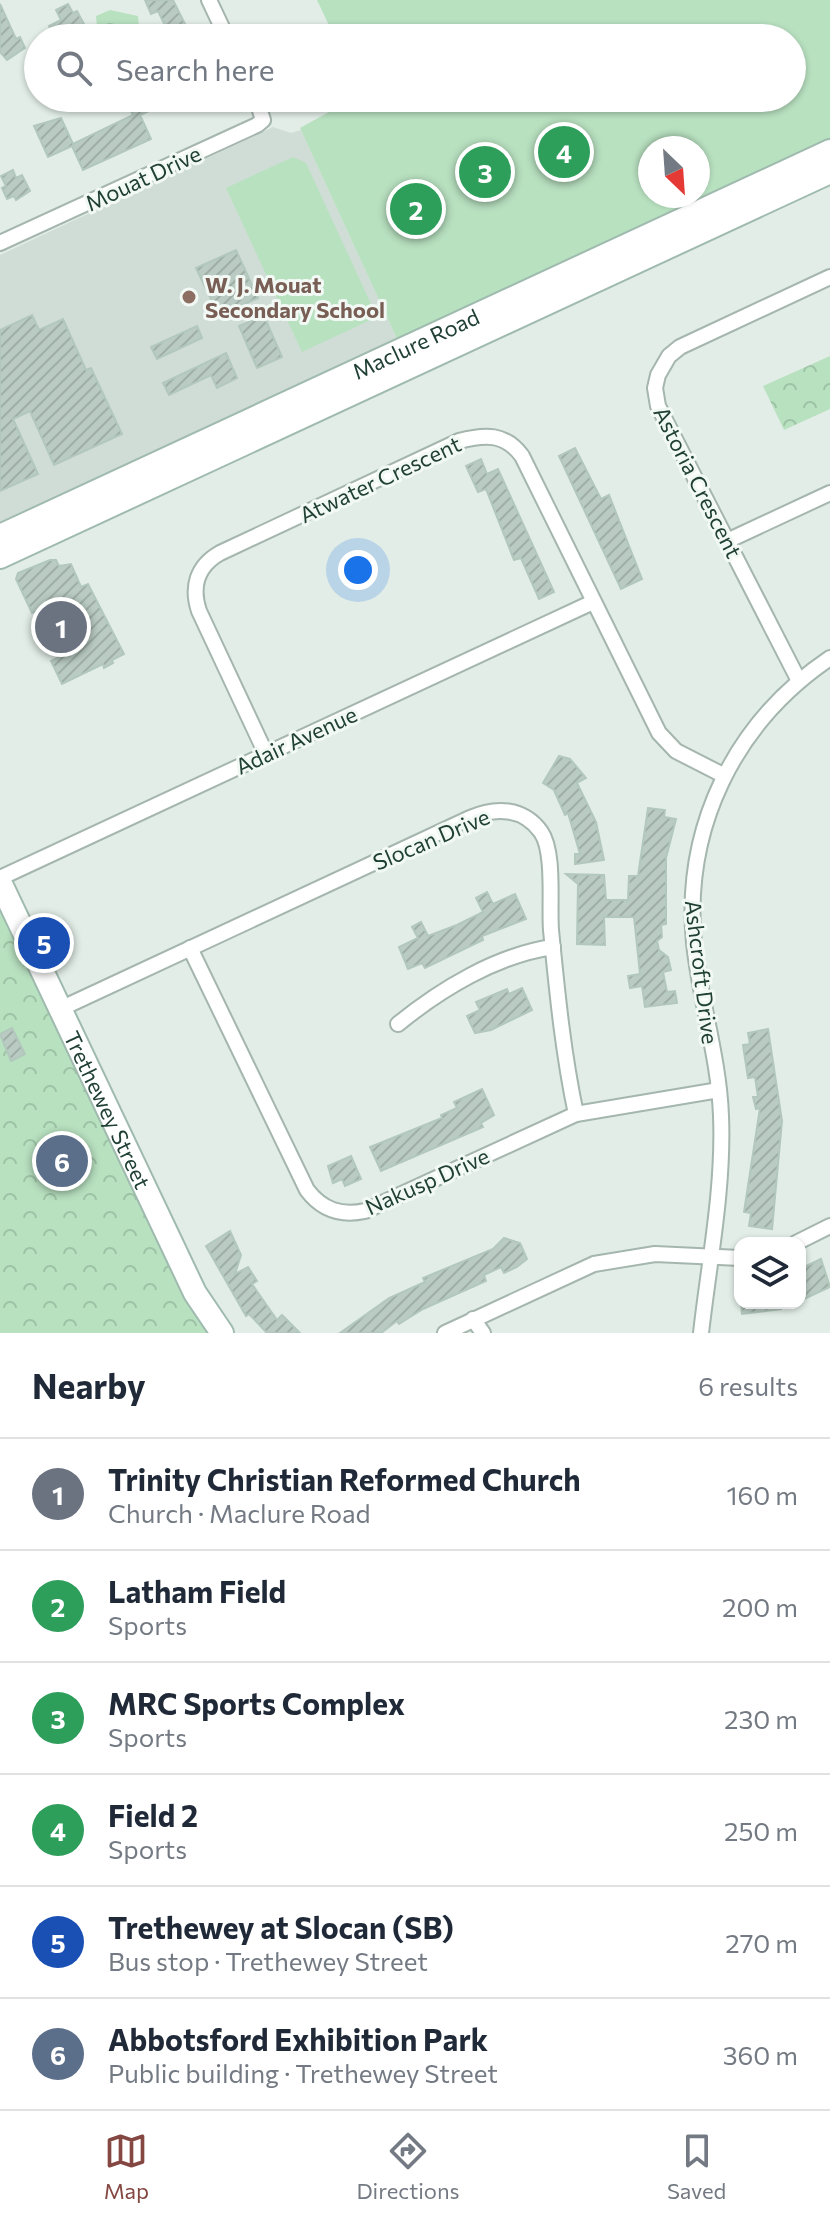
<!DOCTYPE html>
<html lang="en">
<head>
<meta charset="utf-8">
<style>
	:root { --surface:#fff; --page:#f6f6f7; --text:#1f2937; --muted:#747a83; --line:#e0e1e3; --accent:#844741 }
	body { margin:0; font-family:Commissioner,sans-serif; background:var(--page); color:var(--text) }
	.controls { position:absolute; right:24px; bottom:24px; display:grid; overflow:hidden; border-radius:16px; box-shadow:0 2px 6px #0004 }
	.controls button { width:72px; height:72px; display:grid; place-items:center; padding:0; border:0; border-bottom:2px solid var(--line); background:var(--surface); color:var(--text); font:40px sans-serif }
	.compass { position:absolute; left:638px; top:136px; width:72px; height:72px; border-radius:50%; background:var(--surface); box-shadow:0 2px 6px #0004; rotate:155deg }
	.you { position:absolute; left:358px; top:570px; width:28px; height:28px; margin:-20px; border:6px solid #fff; border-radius:50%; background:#1a73e8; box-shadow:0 0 0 12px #1a73e833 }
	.badge { display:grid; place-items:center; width:52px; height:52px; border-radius:50%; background:var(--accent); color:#fff; font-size:26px; font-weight:700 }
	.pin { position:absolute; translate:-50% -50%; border:4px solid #fff; box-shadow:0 2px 8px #0006 }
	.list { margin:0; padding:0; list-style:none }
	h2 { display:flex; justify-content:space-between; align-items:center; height:104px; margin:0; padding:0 32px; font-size:34px }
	h2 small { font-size:26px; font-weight:400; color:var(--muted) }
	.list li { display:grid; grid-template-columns:52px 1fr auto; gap:24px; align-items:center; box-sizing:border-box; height:112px; padding:0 32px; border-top:2px solid var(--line) }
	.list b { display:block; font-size:30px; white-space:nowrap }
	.list p { margin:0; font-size:26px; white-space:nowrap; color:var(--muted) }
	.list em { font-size:26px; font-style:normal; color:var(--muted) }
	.icon { flex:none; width:44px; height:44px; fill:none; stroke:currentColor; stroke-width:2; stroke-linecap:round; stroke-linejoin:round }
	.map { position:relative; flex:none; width:830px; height:1333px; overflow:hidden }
	.search { position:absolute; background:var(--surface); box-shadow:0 2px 6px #0004; left:24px; right:24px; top:24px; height:88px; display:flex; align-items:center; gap:20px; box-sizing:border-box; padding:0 28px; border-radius:44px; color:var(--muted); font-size:30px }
	.sheet { height:776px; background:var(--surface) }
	nav { display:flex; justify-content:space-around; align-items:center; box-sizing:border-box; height:112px; border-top:2px solid var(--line); background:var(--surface); font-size:22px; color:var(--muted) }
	nav a { display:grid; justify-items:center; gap:4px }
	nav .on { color:var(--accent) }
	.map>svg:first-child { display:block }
</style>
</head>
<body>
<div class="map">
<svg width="830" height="1333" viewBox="0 0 830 1333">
	<defs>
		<pattern id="forest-crowns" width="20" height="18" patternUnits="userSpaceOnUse" patternTransform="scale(2)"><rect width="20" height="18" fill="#b8e1c0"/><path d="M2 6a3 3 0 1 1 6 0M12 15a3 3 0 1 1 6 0" fill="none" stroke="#9ec2a6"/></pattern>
		<pattern id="building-hatch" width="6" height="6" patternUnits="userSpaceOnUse" patternTransform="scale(2)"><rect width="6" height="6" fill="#b9cbc3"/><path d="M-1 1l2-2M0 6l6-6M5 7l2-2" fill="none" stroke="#9fafa8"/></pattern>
	</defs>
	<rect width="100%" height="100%" fill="#e2ede7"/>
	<!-- built -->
	<polygon fill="#d0ddd6" points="273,127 291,133 301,130 397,339 0,523 0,255"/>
	<!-- green -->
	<g fill="#b8e1c0" fill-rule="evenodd">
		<path d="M317 0H830V139L397 339 300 128 354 98H792V38H335ZM650 148H698V196H650Z"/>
		<polygon points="293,157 306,163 377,317 302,352 226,188"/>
	</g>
	<!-- forest -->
	<g fill="url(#forest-crowns)">
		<polygon points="110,10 138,16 140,38 98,38 96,16"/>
		<polygon points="830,356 830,409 784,430 763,386"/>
		<polygon points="0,906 211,1333 0,1333"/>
	</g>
	<!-- building -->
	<g fill="url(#building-hatch)" stroke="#b3c8bd" stroke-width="2">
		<polygon points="145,0 173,0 192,38 171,38 158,11 151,14"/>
		<polygon points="0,4 16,39 20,37 25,48 7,60 0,52"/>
		<polygon points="68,4 73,13 77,11 84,24 76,32 78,38 65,38 62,31 53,35 49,26 61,20 56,10"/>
		<polygon points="132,98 156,98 160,106 140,115 151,139 83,170 72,146 48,157 34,126 61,118 73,144 133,115 126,101"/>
		<polygon points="13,170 16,178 22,175 30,191 16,200 14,196 7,199 2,188 6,186 1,176"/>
		<polygon points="236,250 258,298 219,316 196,268"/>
		<polygon points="32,315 39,330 63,319 86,370 91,368 122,434 54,465 30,411 13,419 38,474 0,491 0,330"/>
		<polygon points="264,316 282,357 257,368 239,326"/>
		<polygon points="197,326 202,338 157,359 151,347"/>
		<polygon points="226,353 237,378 217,388 211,375 169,395 163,383"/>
		<polygon points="575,448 601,499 609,495 642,579 621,589 559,456"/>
		<polygon points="481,459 487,474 498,469 554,592 539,599 521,558 514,560 486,489 478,492 466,466"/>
		<polygon points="50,560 56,560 59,566 71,564 81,587 88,584 124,654 112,660 113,663 104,668 103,664 62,684 51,661 61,656 42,616 37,611 32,613 16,579 18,573"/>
		<polygon points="559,756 570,759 586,778 577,783 596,822 604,860 575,864 575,854 580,854 568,813 565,815 554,790 543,783"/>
		<polygon points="648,808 665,810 664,817 676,819 666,858 666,924 661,925 662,937 657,941 659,950 668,957 671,970 663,972 667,992 675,991 677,1003 645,1007 642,986 630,988 628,976 640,974 634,917 604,917 605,945 577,944 578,884 566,874 604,875 606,900 628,900 629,876 638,876"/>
		<polygon points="487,892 493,904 515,894 526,919 482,936 483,940 425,968 422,963 408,969 399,947 418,938 412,927 421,922 428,936 457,925 483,912 476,898"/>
		<polygon points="522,988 532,1010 491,1030 475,1033 467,1016 480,1010 476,1002 507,989 509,994"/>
		<polygon points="12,1028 25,1054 11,1061 0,1034"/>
		<polygon points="768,1029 782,1121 772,1229 749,1226 751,1213 744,1212 760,1108 756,1109 753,1097 758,1097 755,1077 748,1078 743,1045 750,1044 748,1033"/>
		<polygon points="482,1089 494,1115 481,1123 483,1127 381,1171 370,1147 442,1118 441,1115 457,1108 454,1102"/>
		<polygon points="351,1156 361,1179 345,1186 342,1179 333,1183 328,1166"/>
		<polygon points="230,1231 241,1255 235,1274 248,1267 257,1281 252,1284 277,1320 282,1315 300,1333 267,1333 249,1314 246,1316 206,1246"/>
		<polygon points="504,1238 520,1243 527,1259 517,1267 504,1273 501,1267 484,1275 486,1281 423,1309 399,1324 397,1321 381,1333 340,1333 389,1298 425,1282 423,1278 493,1249"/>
		<polygon points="821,1259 830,1287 800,1301 800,1269"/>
		<polygon points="741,1303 781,1303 781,1309 742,1314"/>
	</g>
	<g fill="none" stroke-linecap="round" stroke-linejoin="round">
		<defs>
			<g id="street">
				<polyline points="209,0 227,38"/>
				<polyline points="0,243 257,125 263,120 256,98"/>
				<polyline points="727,541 830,493"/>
				<polyline points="799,681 658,406 655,388 658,375 669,356 680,347 830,277"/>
				<path d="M266 754 199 611C191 587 197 566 220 553L459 441C485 434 505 433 522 456L659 733 676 751 723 775"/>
				<polyline points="0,878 593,602"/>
				<path d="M190 948 307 1190C322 1210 341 1216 365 1211L576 1114 719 1090"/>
				<path d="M60 1009 470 818C495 807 523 807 541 832 555 852 549 905 551 930 557 991 563 1053 576 1114"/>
				<path d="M398 1024C441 989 497 955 553 947"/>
				<polyline points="796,1243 830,1226"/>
				<polyline points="473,1319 483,1333"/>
				<polyline points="445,1333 594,1264 655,1254 740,1258"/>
				<path d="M701 1333C709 1262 724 1188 721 1116 719 1058 700 1001 694 943 683 828 734 723 830 658"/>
			</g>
			<g id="secondary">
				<path id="s1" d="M0 536 830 151"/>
				<polyline points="0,557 830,172"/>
				<path id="s2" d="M0 882 195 1293 222 1333"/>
			</g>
		</defs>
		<!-- street casing -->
		<use href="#street" stroke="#a4b6ae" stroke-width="18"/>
		<!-- secondary casing -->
		<use href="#secondary" stroke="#9fbaae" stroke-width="26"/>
		<!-- street -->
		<use href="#street" stroke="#fff" stroke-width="14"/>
		<!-- secondary -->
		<use href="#secondary" stroke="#fff" stroke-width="22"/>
	</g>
	<!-- markers -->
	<circle fill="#8d6e63" stroke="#f2f9f5" stroke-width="3" cx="189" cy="297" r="8"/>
	<g text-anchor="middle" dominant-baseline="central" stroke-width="6" stroke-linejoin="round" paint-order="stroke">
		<!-- street labels -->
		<g font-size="22" fill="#204035" stroke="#f2f9f5">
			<text transform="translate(143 178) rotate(-25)">Mouat Drive</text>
			<text stroke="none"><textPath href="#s1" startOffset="458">Maclure Road</textPath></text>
			<text transform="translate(380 479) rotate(-25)">Atwater Crescent</text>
			<text transform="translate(698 482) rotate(63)">Astoria Crescent</text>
			<text transform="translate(296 740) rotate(-25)">Adair Avenue</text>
			<text transform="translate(431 839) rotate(-23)">Slocan Drive</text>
			<text transform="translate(702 972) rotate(83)">Ashcroft Drive</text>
			<text stroke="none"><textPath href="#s2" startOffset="252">Trethewey Street</textPath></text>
			<text transform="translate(427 1181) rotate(-24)">Nakusp Drive</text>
		</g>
		<!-- education labels -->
		<g font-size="22" font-weight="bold" fill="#785e54" stroke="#f2f9f5" text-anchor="start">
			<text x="205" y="284">W. J. Mouat<tspan x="205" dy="25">Secondary School</tspan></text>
		</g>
	</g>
</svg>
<div class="controls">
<button><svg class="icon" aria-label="layers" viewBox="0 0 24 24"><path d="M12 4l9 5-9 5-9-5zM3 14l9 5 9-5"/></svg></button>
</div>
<svg class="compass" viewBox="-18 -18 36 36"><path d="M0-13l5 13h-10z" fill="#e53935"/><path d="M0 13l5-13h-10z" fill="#747a83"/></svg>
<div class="you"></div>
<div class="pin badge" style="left:61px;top:627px;background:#6b7280">1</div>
<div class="pin badge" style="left:416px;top:209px;background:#2e9e5b">2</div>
<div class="pin badge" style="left:485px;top:172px;background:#2e9e5b">3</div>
<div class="pin badge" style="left:564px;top:152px;background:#2e9e5b">4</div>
<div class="pin badge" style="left:44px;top:943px;background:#1a4fb4">5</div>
<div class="pin badge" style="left:62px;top:1161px;background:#5c6f8a">6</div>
<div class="search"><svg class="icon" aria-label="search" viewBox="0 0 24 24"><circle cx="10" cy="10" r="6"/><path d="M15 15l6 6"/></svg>Search here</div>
</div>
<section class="sheet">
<h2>Nearby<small>6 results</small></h2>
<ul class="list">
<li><span class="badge" style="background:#6b7280">1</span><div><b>Trinity Christian Reformed Church</b><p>Church · Maclure Road</p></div><em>160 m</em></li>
<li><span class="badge" style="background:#2e9e5b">2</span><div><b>Latham Field</b><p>Sports</p></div><em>200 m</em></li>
<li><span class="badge" style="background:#2e9e5b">3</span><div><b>MRC Sports Complex</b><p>Sports</p></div><em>230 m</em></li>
<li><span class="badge" style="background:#2e9e5b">4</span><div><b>Field 2</b><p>Sports</p></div><em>250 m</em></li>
<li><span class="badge" style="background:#1a4fb4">5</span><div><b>Trethewey at Slocan (SB)</b><p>Bus stop · Trethewey Street</p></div><em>270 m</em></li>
<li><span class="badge" style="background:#5c6f8a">6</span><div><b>Abbotsford Exhibition Park</b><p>Public building · Trethewey Street</p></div><em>360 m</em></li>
</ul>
</section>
<nav>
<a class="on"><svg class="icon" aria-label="map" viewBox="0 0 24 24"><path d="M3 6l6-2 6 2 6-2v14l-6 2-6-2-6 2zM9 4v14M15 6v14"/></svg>Map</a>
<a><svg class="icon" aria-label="directions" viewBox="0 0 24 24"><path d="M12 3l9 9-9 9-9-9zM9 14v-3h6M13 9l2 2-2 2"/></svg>Directions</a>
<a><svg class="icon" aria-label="saved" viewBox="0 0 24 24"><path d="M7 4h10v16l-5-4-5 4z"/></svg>Saved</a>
</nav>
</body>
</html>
